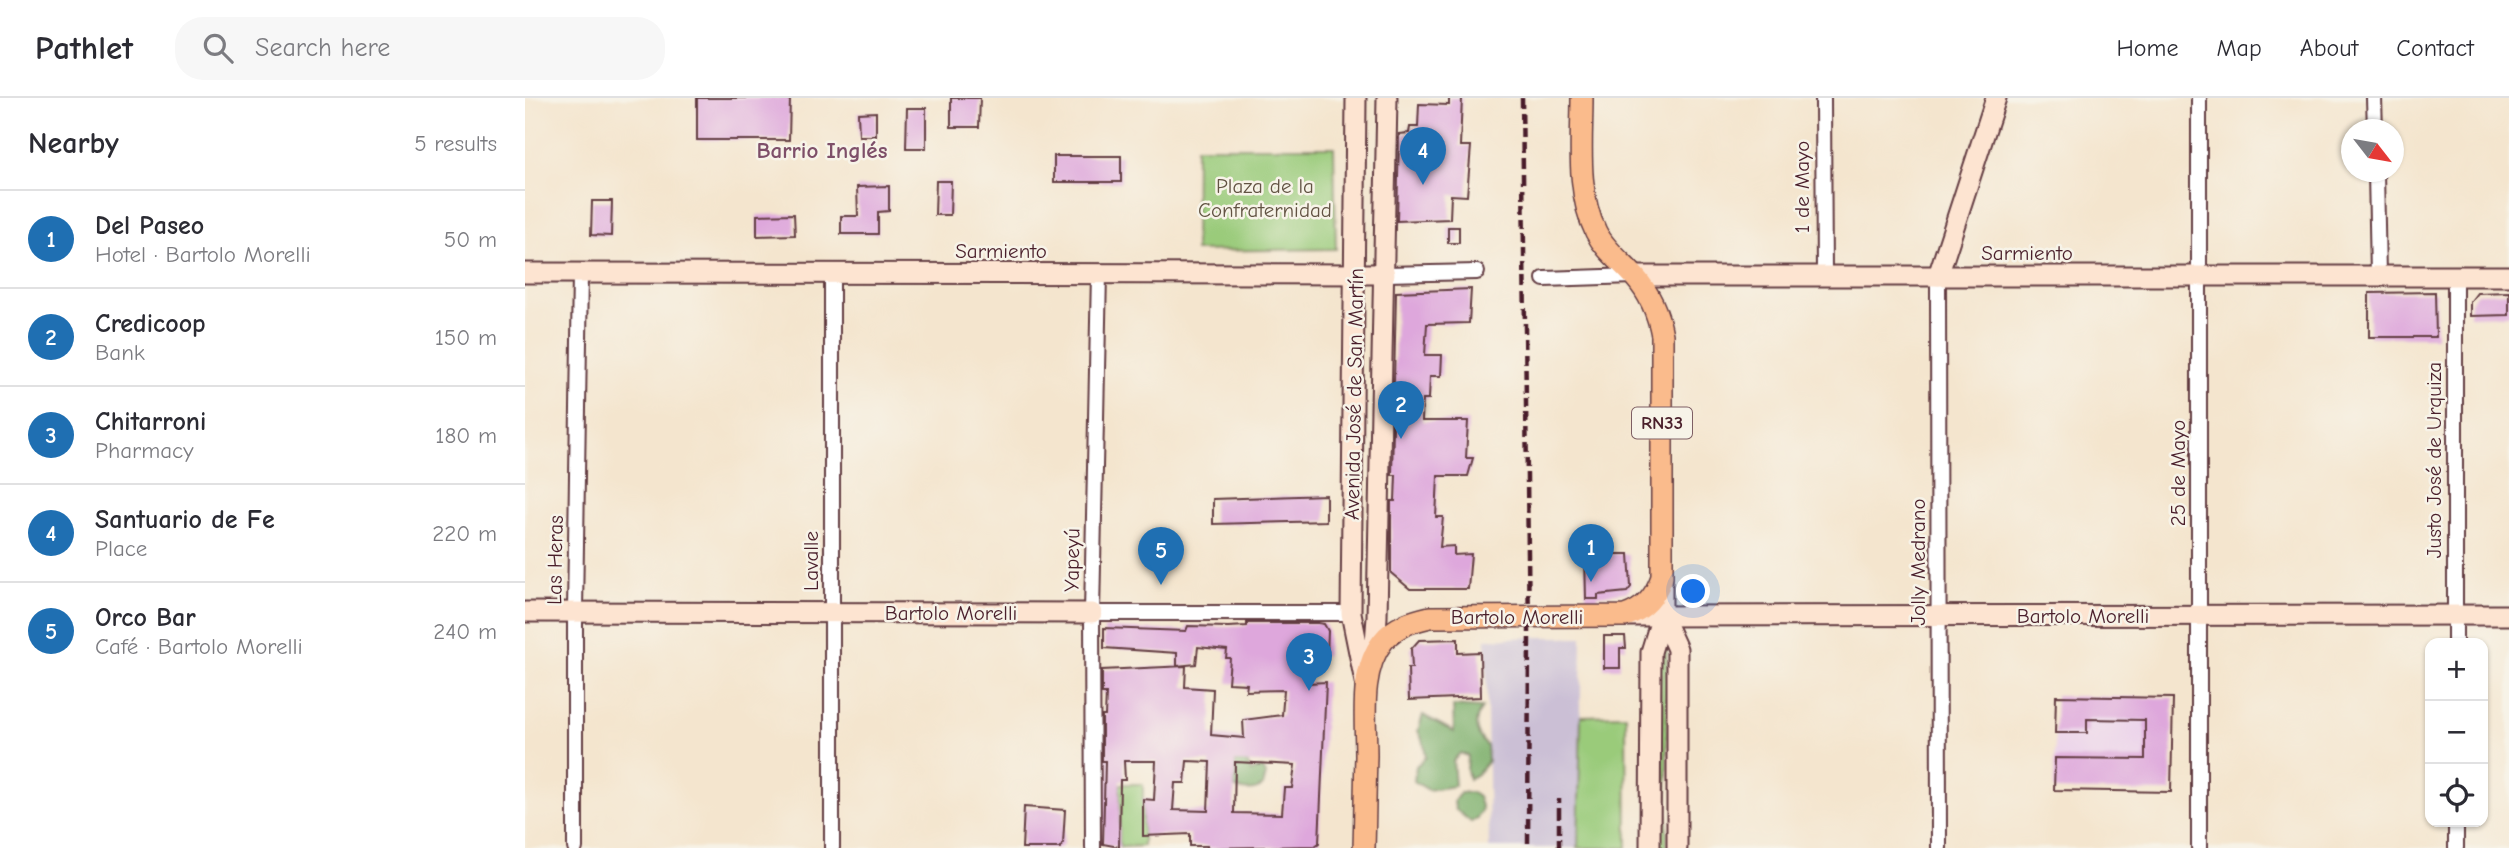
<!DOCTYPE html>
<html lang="en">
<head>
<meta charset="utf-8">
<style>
	:root { --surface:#fff; --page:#f7f7f7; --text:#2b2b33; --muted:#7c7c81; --line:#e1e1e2; --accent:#1f6fb2 }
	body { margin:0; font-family:"Comic Neue",sans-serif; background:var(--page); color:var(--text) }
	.controls { position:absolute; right:21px; bottom:21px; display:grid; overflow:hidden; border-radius:14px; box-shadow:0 2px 5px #0004 }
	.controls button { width:63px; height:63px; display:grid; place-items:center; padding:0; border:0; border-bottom:2px solid var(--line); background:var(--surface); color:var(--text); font:35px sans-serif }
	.compass { position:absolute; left:1816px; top:21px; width:63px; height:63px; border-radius:50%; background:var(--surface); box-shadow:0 2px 5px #0004; rotate:121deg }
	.you { position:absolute; left:1169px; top:494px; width:24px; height:24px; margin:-18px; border:5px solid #fff; border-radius:50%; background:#1a73e8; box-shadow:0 0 0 10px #1a73e833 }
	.badge { display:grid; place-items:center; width:46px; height:46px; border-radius:50%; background:var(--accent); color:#fff; font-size:23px; font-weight:700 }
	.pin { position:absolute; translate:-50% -58px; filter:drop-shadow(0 2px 4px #0008) }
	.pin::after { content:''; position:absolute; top:37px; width:24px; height:21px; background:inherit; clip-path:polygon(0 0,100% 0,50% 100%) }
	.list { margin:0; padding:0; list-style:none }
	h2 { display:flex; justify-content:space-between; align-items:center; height:91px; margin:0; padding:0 28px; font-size:30px }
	h2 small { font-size:23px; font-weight:400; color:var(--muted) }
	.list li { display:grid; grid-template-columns:46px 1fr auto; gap:21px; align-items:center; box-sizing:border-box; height:98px; padding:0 28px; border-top:2px solid var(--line) }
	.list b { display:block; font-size:26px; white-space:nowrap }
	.list p { margin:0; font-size:23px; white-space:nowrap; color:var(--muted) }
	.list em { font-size:23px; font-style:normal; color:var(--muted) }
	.icon { flex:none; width:38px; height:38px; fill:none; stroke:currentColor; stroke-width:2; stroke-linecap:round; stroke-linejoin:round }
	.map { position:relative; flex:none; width:1984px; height:750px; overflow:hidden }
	header { display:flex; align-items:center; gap:42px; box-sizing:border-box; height:98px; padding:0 35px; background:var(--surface); border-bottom:2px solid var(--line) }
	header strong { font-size:33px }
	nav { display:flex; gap:38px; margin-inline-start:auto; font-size:24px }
	.search { width:490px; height:63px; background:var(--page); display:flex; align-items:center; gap:18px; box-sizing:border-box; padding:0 24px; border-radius:28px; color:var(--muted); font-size:26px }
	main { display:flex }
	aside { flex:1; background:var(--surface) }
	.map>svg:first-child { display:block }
</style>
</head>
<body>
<header>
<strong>Pathlet</strong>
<div class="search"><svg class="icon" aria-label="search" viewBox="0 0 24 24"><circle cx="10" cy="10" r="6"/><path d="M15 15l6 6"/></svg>Search here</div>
<nav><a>Home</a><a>Map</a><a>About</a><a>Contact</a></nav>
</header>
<main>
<aside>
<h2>Nearby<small>5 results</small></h2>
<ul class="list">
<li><span class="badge">1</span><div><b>Del Paseo</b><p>Hotel · Bartolo Morelli</p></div><em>50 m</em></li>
<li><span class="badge">2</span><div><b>Credicoop</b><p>Bank</p></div><em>150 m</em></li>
<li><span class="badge">3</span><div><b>Chitarroni</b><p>Pharmacy</p></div><em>180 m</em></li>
<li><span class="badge">4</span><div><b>Santuario de Fe</b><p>Place</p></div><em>220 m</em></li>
<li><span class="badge">5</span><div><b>Orco Bar</b><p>Café · Bartolo Morelli</p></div><em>240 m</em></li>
</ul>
</aside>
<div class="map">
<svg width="1984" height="750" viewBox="0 0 1984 750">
	<rect width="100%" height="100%" fill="#f7f3e8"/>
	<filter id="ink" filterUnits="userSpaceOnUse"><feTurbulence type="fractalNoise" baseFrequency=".0143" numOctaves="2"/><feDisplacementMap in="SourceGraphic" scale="14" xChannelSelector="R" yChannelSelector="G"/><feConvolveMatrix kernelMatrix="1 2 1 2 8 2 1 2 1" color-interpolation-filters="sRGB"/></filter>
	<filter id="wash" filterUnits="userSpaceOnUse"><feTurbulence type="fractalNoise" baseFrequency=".00686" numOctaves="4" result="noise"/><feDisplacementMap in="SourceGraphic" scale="28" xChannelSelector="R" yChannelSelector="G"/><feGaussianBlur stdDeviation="1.57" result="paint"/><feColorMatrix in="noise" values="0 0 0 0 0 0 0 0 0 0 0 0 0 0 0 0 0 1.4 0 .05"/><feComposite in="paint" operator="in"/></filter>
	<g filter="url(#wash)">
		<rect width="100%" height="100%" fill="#f4e5ce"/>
		<!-- built -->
		<polygon fill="#ebd1eb" points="1531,598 1648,600 1646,694 1529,692"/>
		<!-- industrial -->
		<polygon fill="#cbbfd5" points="1009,539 1057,539 1053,750 964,750 961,541"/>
		<!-- green -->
		<g fill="#9acb7a" stroke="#727552" stroke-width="2">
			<polygon points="671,49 809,49 811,151 670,153"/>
			<polygon points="1136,548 1141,549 1142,552 1142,750 1132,750"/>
			<polygon points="1101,617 1102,750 1053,750 1056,618"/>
			<polygon points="595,686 618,686 618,748 594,749"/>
		</g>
		<!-- forest -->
		<g fill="#7baf6a" stroke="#62674a" stroke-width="2">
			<path d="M928 608 957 610C947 624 951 637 962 648L963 663 952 676 944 681 942 673 943 658 935 655 928 663 930 688 903 692 889 683 891 668 901 659 899 645 893 633 898 617 929 634Z"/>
			<path d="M710 664H722L726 674 736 670 741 676 738 688C730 694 718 694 709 689Z"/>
			<polygon points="946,694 953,699 957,711 952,720 946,724 930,711 929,703 935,695"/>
		</g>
		<g id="blocks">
			<!-- building -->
			<g fill="#dea7dc" fill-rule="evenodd">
				<polygon points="172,0 265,0 264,42 172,42"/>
				<polygon points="426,0 455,0 454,29 426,29"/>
				<polygon points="924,0 937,0 935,48 946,48 942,98 926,97 925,121 872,123 874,36 884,35 885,29 893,29 894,6 924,7"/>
				<polygon points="382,10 401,10 401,50 381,50"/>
				<polygon points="351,14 351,38 334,38 333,15"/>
				<rect x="529" y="58" width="67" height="26"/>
				<polygon points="411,83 426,83 425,117 410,117"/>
				<polygon points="364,88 364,113 353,114 353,136 316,136 316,118 333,118 332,89"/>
				<polygon points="67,103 87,103 86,138 66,137"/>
				<polygon points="269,116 270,137 232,138 232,117"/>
				<rect x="923" y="129" width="11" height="16"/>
				<polygon points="946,191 944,225 902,226 900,257 917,257 916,278 905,278 904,301 898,301 897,323 943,323 941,360 948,360 943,378 913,378 911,419 918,419 915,449 929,448 929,457 946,456 943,491 885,491 866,475 866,403 870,403 871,377 867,377 871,194"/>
				<polygon points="1910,194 1911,239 1844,239 1844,195"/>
				<polygon points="1984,194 1984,217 1945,218 1945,204 1952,195"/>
				<polygon points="801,397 801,423 688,426 688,401"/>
				<polygon points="1060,456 1104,456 1106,489 1102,494 1073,497 1073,501 1061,501"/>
				<path d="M722 525H793L799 526 803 533 802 557 785 559 783 585 801 584 794 745 790 748 682 750V748H665V736L618 738V701L629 702 631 663H599L600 682H595L594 749 578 746 580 663H577V618H580L581 596H577V572L661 568 660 589 688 591 686 637 719 640 718 622 757 617 759 592 721 593 722 586 703 585 705 560H701L702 552 673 549 671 566 652 568V555L579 550V530L661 533 663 528 703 529 722 528ZM662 663 685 664 683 713 648 712 650 685H660ZM710 664 770 667 767 690H759L757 716 709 715Z"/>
				<polygon points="1079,538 1100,538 1101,550 1095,550 1095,570 1079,570"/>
				<polygon points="933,541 933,555 955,554 956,599 884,602 883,570 887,570 886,551 894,542"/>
				<polygon points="1531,598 1648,600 1646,694 1529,692 1530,660 1620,661 1620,622 1562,621 1562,635 1530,635"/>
				<polygon points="499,709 540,712 538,746 535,750 497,750"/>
			</g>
		</g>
	</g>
	<g filter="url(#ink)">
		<use href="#blocks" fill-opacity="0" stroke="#643d43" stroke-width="2"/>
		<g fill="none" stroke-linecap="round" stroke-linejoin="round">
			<defs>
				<g id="street">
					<polyline points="1298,0 1299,178"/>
					<polyline points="1849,0 1850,32"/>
					<polyline points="1851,74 1853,178"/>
					<polyline points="860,176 952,174"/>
					<polyline points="1413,178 1414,750"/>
					<polyline points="1930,178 1930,545"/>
					<polyline points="1019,181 1109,178"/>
					<polyline points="567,515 826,515"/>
					<polyline points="1931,724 1931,750"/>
					<polyline points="50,750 50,514 55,175"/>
					<polyline points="307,750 307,175"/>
					<polyline points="568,750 567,515 574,175"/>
					<polyline points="1674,750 1674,0"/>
				</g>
				<g id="secondary">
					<polyline points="831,0 826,515 841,589"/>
					<polyline points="0,175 860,176"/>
					<polyline points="1109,178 1984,178"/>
					<polyline points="1413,178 1471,0"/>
					<polyline points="0,514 567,515"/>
					<polyline points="1100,518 1984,517"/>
					<polyline points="1137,518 1152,551 1152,750"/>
					<polyline points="849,558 852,519 862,0"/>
					<polyline points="1125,750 1126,554 1137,518 1137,479"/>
				</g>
				<path id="primary" d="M839 750C840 719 840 689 841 658 841 622 834 573 858 543 870 528 888 523 905 519L1100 518C1120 511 1130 499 1137 479V237C1133 215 1125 196 1110 179 1097 164 1080 152 1071 134 1051 94 1057 43 1057 0"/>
			</defs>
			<!-- street casing -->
			<use href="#street" stroke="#643d43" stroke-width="18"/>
			<!-- secondary casing -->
			<use href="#secondary" stroke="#643d43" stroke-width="23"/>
			<!-- primary casing -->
			<use href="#primary" stroke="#643d43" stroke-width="24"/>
			<!-- street -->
			<use href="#street" stroke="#fff" stroke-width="14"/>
			<!-- secondary -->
			<use href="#secondary" stroke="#fde4d1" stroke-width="19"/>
			<!-- primary -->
			<use href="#primary" stroke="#fabb8c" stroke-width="21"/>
			<!-- rail -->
			<g stroke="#4a1f2b" stroke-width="4.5" stroke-dasharray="10 5" stroke-linecap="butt">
				<polyline points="997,0 1004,532 1003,750"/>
				<polyline points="1034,750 1034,701"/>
			</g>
		</g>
	</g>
	<g text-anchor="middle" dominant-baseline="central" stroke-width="5" stroke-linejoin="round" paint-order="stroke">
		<!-- shield labels -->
		<rect fill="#f7f3e8" stroke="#7e5f64" stroke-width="2" x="1107" y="309.5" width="60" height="31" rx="5"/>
		<g font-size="19" font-weight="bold" fill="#4a1f2b">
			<text x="1137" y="325">RN33</text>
		</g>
		<!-- park labels -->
		<g font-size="21" fill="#625343" stroke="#f7f3e8">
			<text x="740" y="88">Plaza de la<tspan x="740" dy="24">Confraternidad</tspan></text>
		</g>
		<!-- street labels -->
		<g font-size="21" fill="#4a1f2b" stroke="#f7f3e8">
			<text transform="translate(1277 89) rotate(-90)">1 de Mayo</text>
			<text x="476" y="153">Sarmiento</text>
			<text x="1502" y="155">Sarmiento</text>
			<text transform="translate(829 296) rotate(-89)">Avenida José de San Martín</text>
			<text transform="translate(1909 362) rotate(-90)">Justo José de Urquiza</text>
			<text transform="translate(1653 375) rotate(-90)">25 de Mayo</text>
			<text transform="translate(30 462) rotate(-89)">Las Heras</text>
			<text transform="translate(547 462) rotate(-89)">Yapeyú</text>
			<text transform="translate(286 463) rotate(-90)">Lavalle</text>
			<text transform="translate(1393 464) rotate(-90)">Jolly Medrano</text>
			<text x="426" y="515">Bartolo Morelli</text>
			<text x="1558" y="518">Bartolo Morelli</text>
			<text x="992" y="519">Bartolo Morelli</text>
		</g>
		<!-- neighbourhood labels -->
		<g font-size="23" font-weight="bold" fill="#7e4f69" stroke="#f7f3e8">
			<text x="297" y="52">Barrio Inglés</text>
		</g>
	</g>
</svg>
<div class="controls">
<button>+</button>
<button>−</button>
<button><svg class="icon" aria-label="locate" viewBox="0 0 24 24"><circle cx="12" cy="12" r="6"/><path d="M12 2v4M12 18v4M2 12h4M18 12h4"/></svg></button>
</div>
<svg class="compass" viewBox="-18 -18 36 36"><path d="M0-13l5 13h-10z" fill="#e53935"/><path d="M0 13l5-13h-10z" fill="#7c7c81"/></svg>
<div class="you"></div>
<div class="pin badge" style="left:1066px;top:484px">1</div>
<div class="pin badge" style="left:876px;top:341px">2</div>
<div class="pin badge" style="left:784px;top:593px">3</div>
<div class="pin badge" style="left:898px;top:87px">4</div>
<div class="pin badge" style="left:636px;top:487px">5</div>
</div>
</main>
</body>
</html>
